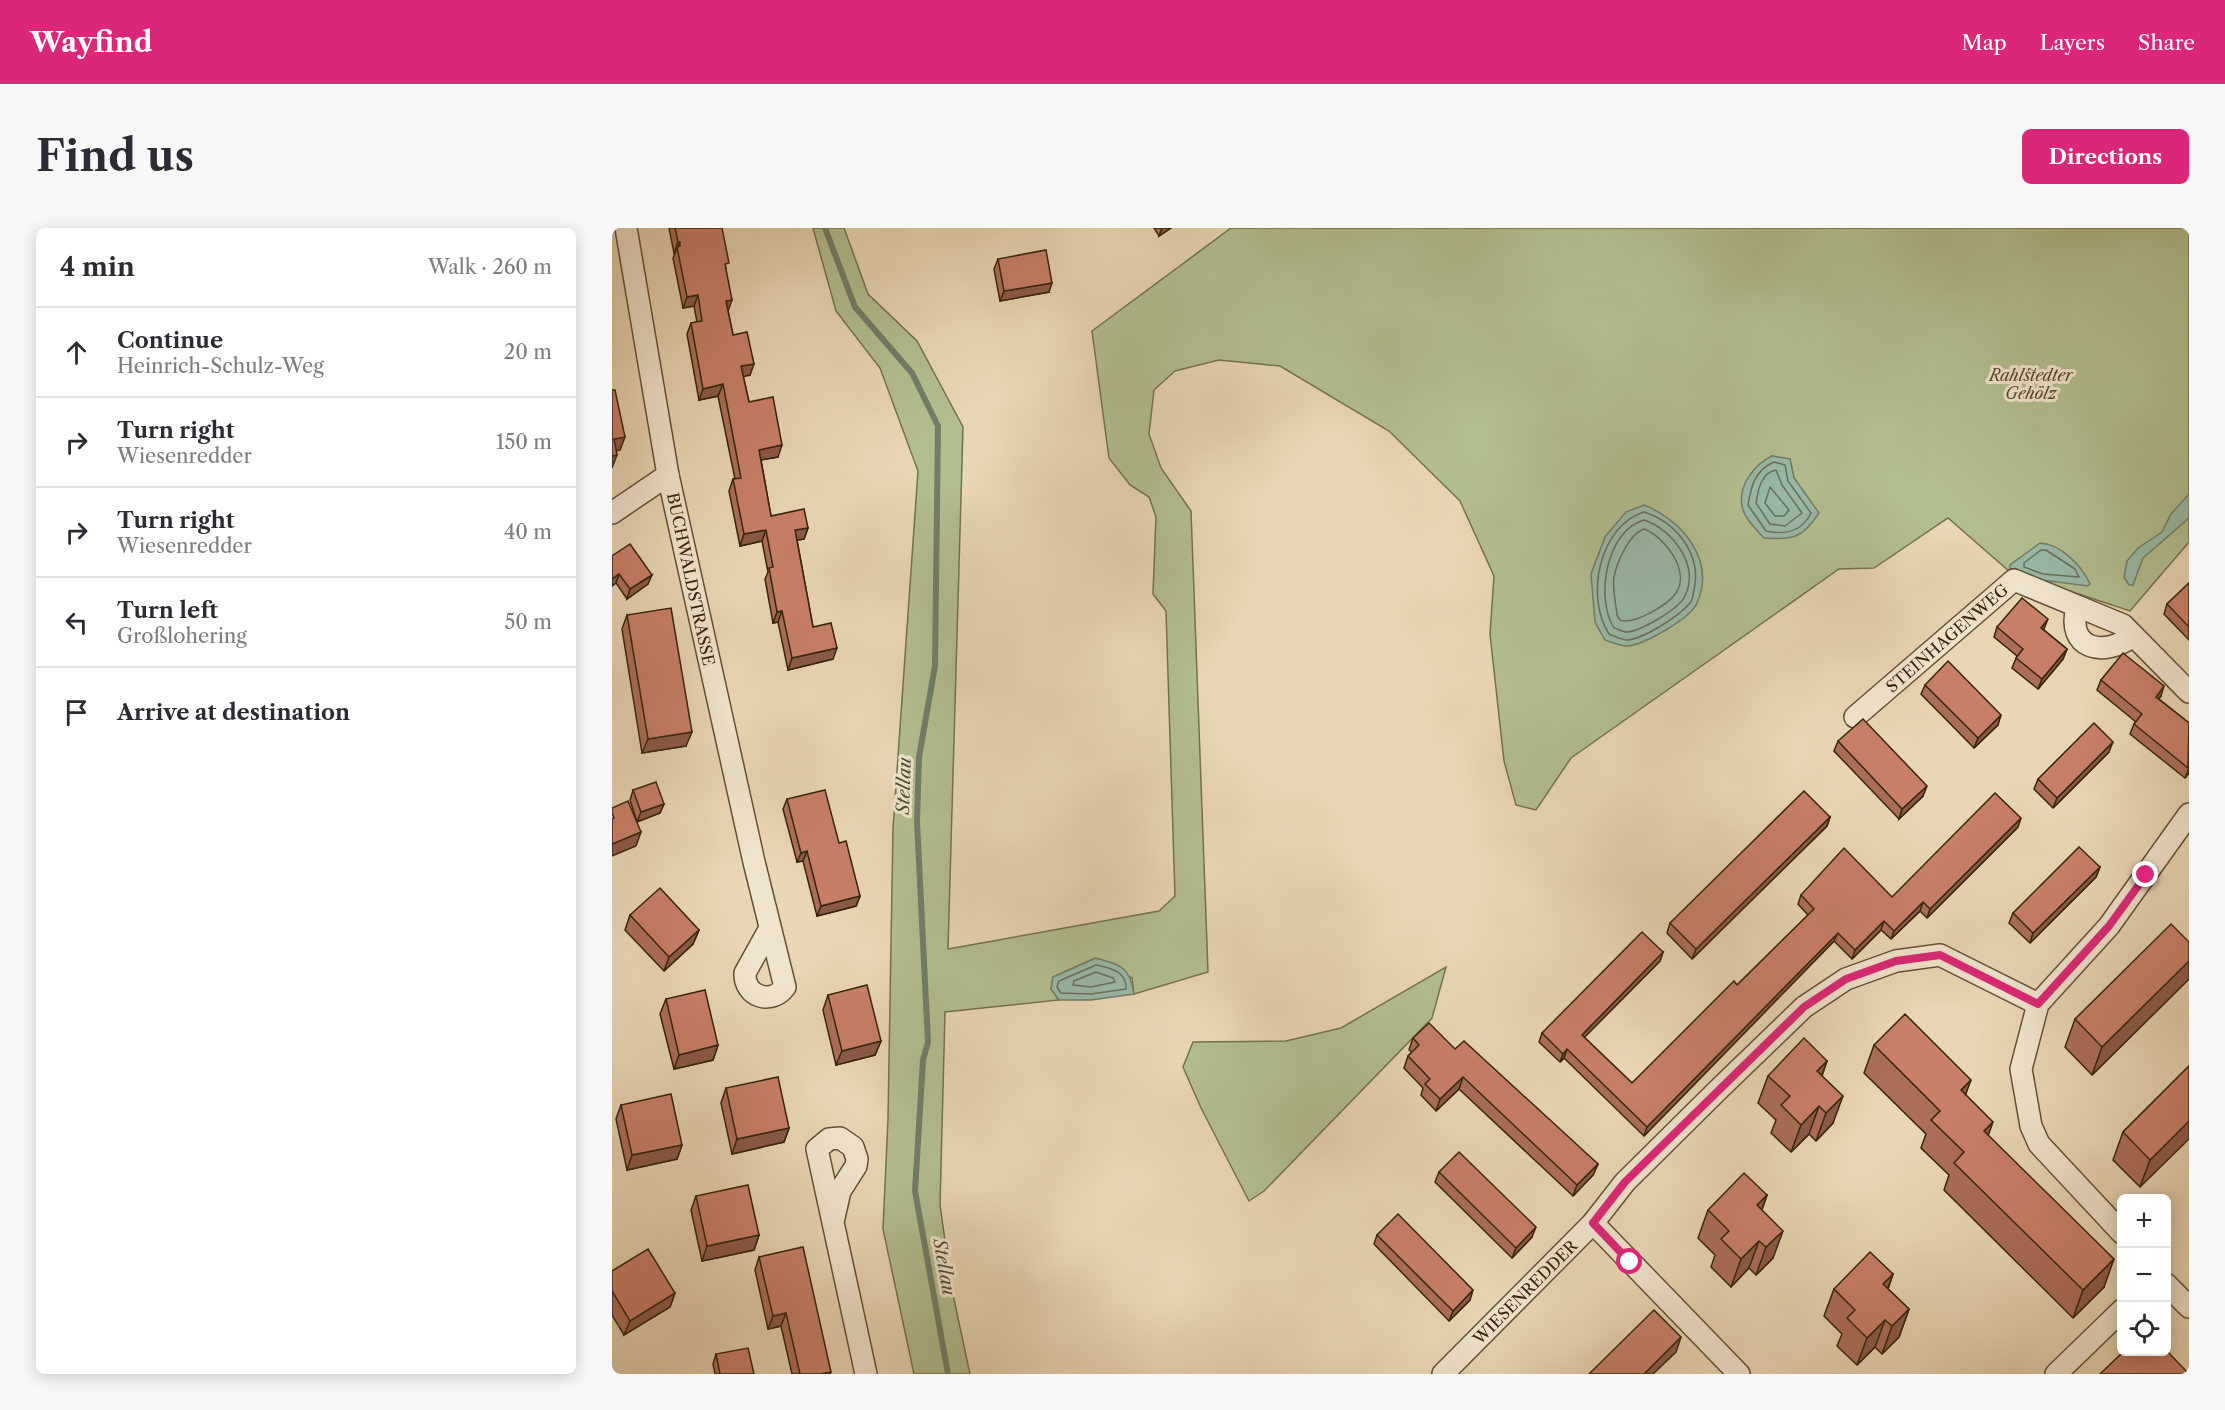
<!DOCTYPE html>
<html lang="en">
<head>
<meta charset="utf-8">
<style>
	:root { --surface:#fff; --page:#f7f7f7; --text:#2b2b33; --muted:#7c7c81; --line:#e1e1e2; --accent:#db2777 }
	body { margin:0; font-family:"Libre Caslon Text",serif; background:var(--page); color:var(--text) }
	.controls { position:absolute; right:18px; bottom:18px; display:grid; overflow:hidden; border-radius:9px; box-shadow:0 3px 15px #0003 }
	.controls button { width:54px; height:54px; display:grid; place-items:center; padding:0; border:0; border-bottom:2px solid var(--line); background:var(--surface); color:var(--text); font:30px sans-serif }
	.stop { position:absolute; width:18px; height:18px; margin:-14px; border:4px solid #db2777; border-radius:50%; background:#fff }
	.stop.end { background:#db2777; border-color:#fff; box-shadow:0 2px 6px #0008 }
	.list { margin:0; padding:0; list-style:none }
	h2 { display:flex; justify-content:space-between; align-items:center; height:78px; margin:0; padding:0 24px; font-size:26px }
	h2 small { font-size:20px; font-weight:400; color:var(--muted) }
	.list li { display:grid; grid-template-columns:39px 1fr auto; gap:18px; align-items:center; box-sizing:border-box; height:90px; padding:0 24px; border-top:2px solid var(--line) }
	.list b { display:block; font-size:22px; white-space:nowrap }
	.list p { margin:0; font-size:20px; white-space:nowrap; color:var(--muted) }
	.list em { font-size:20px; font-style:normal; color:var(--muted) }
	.icon { flex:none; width:33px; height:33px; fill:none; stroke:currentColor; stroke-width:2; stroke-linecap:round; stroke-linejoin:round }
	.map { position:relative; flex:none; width:1577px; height:1146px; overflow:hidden; border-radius:9px }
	header { display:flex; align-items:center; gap:36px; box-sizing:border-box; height:84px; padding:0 30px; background:var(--accent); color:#fff }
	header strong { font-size:28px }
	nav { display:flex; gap:33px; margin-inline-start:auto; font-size:21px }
	.intro { display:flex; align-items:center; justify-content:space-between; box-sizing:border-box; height:144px; padding:0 36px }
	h1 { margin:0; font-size:42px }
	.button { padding:15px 27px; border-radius:9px; background:var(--accent); color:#fff; font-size:21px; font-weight:700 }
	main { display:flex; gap:36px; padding:0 36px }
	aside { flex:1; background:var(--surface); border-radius:9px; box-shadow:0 3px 15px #0003 }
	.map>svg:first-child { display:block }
</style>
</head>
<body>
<header>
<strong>Wayfind</strong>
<nav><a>Map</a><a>Layers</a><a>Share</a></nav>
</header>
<div class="intro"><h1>Find us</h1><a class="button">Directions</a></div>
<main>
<aside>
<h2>4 min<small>Walk · 260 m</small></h2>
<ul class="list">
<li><svg class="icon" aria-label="ahead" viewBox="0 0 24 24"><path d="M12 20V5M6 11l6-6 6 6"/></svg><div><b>Continue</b><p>Heinrich-Schulz-Weg</p></div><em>20 m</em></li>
<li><svg class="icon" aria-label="right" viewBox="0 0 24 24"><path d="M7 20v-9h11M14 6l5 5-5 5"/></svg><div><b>Turn right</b><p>Wiesenredder</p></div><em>150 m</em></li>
<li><svg class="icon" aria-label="right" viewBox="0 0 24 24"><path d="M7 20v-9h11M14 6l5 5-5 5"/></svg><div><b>Turn right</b><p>Wiesenredder</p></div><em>40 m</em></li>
<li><svg class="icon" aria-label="left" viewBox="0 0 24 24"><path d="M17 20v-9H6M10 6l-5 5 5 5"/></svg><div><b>Turn left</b><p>Großlohering</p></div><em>50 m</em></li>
<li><svg class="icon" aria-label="arrive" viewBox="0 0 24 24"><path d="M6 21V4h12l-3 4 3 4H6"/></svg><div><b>Arrive at destination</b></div></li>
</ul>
</aside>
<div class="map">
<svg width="1577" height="1146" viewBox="0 0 1577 1146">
	<rect width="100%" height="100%" fill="#e9d6b4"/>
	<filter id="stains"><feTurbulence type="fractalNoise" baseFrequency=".00333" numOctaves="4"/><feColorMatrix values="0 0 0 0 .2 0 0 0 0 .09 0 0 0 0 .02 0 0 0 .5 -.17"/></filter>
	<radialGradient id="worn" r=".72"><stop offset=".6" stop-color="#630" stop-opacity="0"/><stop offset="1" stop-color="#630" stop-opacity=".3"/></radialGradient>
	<!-- green -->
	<g fill="#b3be90" stroke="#74724e" stroke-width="1.5" fill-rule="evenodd">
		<path d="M201 0H232L256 66 305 113 351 199 336 721 547 683 563 668 554 383 541 366 544 289 537 269 518 257 497 230 480 103 619 0H1577V314L1518 383 1397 343 1336 290 1262 340 1227 341 959 530 924 582 904 577 892 533 878 406 882 348 848 273 777 203 668 138 607 132 563 143 542 162 537 206 549 240 579 283 596 744 522 766 520 750 483 730 441 749 439 761 447 772 333 784 328 977 340 1062 358 1146H302L271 1001 276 891 281 600 306 243 268 140 224 83ZM1160 228 1178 232 1182 250 1207 286Z"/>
		<polygon points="834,739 820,790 652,963 637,973 589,880 571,839 581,814 674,813 729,800"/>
	</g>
	<!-- water -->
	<g fill="#99baa8" stroke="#717e6a" stroke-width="1.5">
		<path d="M1160 228 1178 231 1182 250 1207 285C1190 311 1180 312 1152 310 1144 301 1132 290 1130 278 1126 257 1143 236 1160 228Z"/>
		<polygon points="1577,266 1577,290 1531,330 1521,357 1517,357 1512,349 1515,333 1526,320 1550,304 1559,286"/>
		<path d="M1032 277C1070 292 1104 332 1085 375 1079 390 1032 417 1015 418 1008 418 999 414 993 412L983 394 979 346 993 309 1014 284Z"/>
		<path d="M1428 315C1449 316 1470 338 1478 356L1476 358 1430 352 1398 341V337Z"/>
		<path d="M484 730C509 737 518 739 522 766L479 772H447L439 761 441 749Z"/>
	</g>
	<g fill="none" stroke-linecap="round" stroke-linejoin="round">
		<!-- shore -->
		<g stroke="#67705a" stroke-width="1.5">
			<path d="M1162 234 1173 237 1176 253 1199 285C1190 304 1172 307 1154 303L1136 277C1139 258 1143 242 1162 234Z"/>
			<path d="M1164 242 1170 257 1190 285 1173 298 1158 296 1144 275C1146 262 1149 245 1164 242Z"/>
			<polygon points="1158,259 1177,282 1172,288 1163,288 1153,275"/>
			<path d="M1032 284C1064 294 1090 326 1082 362 1081 366 1081 371 1078 375 1067 388 1032 411 1015 412 1009 412 1002 408 997 406 973 369 987 298 1032 284Z"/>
			<path d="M1032 292C1060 301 1088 337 1073 368 1067 381 1029 403 1015 404 1011 404 1006 401 1002 400 983 370 994 303 1032 292Z"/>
			<path d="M1032 301C1052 308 1079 343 1064 365 1056 377 1022 397 1008 392L1005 387C1004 375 1000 360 1002 349 1005 334 1017 306 1032 301Z"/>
			<polygon points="1429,322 1434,322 1463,341 1467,349 1431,346 1412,339 1412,335"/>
			<path d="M484 737C498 740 515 743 514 761L479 766 449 765 445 759 447 753Z"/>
			<polygon points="484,744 501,750 503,754 479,759 461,757 462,753"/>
		</g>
		<!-- stream -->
		<polyline stroke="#717e6a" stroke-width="6" points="213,0 243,79 300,145 326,198 323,438 307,529 305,594 316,814 311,832 303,963 336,1146"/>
		<defs>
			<g id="minor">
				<path d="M14 0 56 247 142 634 173 759C159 778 132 768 133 745L158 700"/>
				<polyline points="0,285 56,247"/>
				<path d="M1465 379C1454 421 1491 430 1521 408"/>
				<polyline points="1243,489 1402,352 1511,397 1577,464"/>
				<polyline points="221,994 228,963 244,938 245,931 241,919 228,910 217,911 205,921 254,1146"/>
				<polyline points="981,995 1127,1146"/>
				<polyline points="1510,1005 1427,916 1419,898 1409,841 1426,776 1497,698 1577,586"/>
				<polyline points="1554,1056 1577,1079"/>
				<polyline points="831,1146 981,995 1013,954 1107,861 1192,779 1234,751 1284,733 1328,727 1426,776"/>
				<polyline points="1444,1146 1510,1082"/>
			</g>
		</defs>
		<!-- minor casing -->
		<use href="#minor" stroke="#625136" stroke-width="24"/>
		<!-- minor -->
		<use href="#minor" stroke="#f1e4ce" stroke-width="21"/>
	</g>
	<!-- wall -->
	<g fill="#ac6d59" stroke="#35250c" stroke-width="1.5">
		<polygon points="57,0 110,0 114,43 116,83 121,107 138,147 131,148 137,174 166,229 149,232 159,288 196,300 192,311 185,312 201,399 221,431 176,442 166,394 161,395 153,351 156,344 150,313 128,318 117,263 121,251 123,251 106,168 87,172 75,106 79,95 85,94 82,78 71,80 61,30 63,25 62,25"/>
		<polygon points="542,0 559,0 547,8"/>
		<polygon points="386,31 437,64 388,73 382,41"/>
		<polygon points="0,328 36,356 15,371 4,355"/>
		<polygon points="1577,355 1577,412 1552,386 1555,376"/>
		<polygon points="15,387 74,518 30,525 10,401"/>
		<polygon points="1385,399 1432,402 1455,421 1451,431 1426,461 1400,440 1405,428 1382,409"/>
		<polygon points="1489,452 1549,468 1547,471 1577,495 1577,545 1573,550 1518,506 1522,496 1524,494 1485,462"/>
		<polygon points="1313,457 1386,497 1362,520 1309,466"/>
		<polygon points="1226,513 1311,568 1287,591 1222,523"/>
		<polygon points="1497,524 1441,580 1422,561 1426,551"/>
		<polygon points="21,562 52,576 48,585 25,594 18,572"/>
		<polygon points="175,571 227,615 248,668 244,678 205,688 191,633 185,634 171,581"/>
		<polygon points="1218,589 1215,598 1080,731 1055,705 1058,695"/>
		<polygon points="1406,599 1315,690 1308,683 1279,711 1269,702 1240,731 1222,713 1032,908 952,830 948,834 927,814 930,805 1051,724 1048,733 972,809 1020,855 1125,757 1196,687 1186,676 1189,667 1280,669"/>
		<polygon points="1488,639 1484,649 1418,715 1397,695 1401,685"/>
		<polygon points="18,687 87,702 81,716 52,743 13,702"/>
		<polygon points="1577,751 1480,847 1453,819 1463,791"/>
		<polygon points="216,767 269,813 263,827 224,837 211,782"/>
		<polygon points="54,771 106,817 101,832 62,841 48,786"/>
		<polygon points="801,810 843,821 986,936 981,947 961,968 847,861 824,883 809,867 811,860 792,840 796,828 800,824 797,822"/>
		<polygon points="1262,817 1354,867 1376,908 1492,1059 1461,1090 1332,962 1337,947 1309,920 1314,906 1252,845"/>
		<polygon points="1215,833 1210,848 1221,895 1204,913 1197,906 1179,924 1159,905 1164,892 1146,875 1156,848"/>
		<polygon points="1577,838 1528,959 1501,932 1511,904"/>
		<polygon points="114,860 177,900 172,914 120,926 109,875"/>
		<polygon points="9,877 70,917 65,931 15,942 4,891"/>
		<polygon points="827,944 920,1009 900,1030 823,954"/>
		<polygon points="1155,967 1150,982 1161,1030 1144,1047 1137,1040 1119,1059 1099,1039 1103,1027 1086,1010 1096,982"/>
		<polygon points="84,968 147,1007 142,1022 90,1033 79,982"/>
		<polygon points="765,1007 858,1072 837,1093 762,1016"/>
		<polygon points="147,1029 219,1144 218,1146 180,1146 169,1098 156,1101 143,1042"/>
		<polygon points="0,1043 63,1065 58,1079 12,1107 0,1087"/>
		<polygon points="1281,1046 1276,1061 1297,1081 1287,1109 1270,1126 1263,1119 1245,1137 1225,1118 1230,1106 1212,1088 1222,1061"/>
		<polygon points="104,1126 142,1146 103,1146 101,1136"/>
	</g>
	<!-- shaded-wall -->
	<g fill="#8c5949" stroke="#35250c" stroke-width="1.5">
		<polygon points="550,0 559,0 547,8"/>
		<polygon points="66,14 68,14 65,22 65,19 63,25 62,25"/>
		<polygon points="440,55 437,64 388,73 392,63"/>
		<polygon points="86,67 82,78 71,80 75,69"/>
		<polygon points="120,72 116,83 114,73"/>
		<polygon points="142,136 138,147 125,150 129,138"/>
		<polygon points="111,156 106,168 87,172 91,161"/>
		<polygon points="13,209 8,222 0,224 2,211"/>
		<polygon points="170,217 166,229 143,233 147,222"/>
		<polygon points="5,227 0,240 0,228"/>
		<polygon points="196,300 192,311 179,313 183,302"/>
		<polygon points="154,302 150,313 128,318 132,306"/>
		<polygon points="7,346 4,355 0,358 0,351"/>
		<polygon points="40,347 36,356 15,371 18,361"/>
		<polygon points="170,383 166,394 161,395 165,384"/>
		<polygon points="1436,391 1432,401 1426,409 1429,400"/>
		<polygon points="225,420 221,431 176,442 180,430"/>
		<polygon points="1455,421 1451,431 1426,461 1430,451"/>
		<polygon points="1552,458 1549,468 1540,478 1544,469"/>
		<polygon points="1389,487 1386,497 1362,520 1366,510"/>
		<polygon points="80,504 74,518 30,525 36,511"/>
		<polygon points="1501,514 1497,524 1441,580 1445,570"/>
		<polygon points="1577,540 1577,545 1573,550"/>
		<polygon points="1315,558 1311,568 1287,591 1290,581"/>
		<polygon points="52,576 48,585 25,594 29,584"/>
		<polygon points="1218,589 1215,598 1080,731 1084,721"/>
		<polygon points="1409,590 1406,599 1315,690 1318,681"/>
		<polygon points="29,604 24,618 0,628 0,616"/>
		<polygon points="195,623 191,633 185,634 189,625"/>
		<polygon points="1488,639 1484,649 1418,715 1421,705"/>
		<polygon points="248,668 244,678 205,688 209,678"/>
		<polygon points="1311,674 1308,683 1279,711 1282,703"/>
		<polygon points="1272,693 1269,702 1240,731 1243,722"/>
		<polygon points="87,702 81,716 52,743 57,729"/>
		<polygon points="1226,705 1222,713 1032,908 1035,899"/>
		<polygon points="1051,724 1048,733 967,815 970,807"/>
		<polygon points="1577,733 1577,751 1480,847 1490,819"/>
		<polygon points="269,813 263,827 224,837 230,823"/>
		<polygon points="106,817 101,832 62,841 67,827"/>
		<polygon points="955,821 952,830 948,834 951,826"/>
		<polygon points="1215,833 1205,860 1205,843"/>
		<polygon points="851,849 847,861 824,883 828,871"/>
		<polygon points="1359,852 1349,879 1349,862"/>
		<polygon points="1231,868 1221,895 1204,913 1214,885"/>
		<polygon points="1207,878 1197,906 1179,924 1189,897"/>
		<polygon points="1577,893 1577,911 1528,959 1538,932"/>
		<polygon points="1381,894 1371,922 1372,903"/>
		<polygon points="177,900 172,914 120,926 125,911"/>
		<polygon points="70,917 65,931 15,942 20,927"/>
		<polygon points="986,936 981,947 961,968 965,957"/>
		<polygon points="1155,967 1145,995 1145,977"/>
		<polygon points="924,999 920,1009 900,1030 904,1020"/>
		<polygon points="1171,1003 1161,1030 1144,1047 1154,1019"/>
		<polygon points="147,1007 142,1022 90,1033 95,1018"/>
		<polygon points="1147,1013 1137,1040 1119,1059 1129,1031"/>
		<polygon points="1502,1031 1492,1059 1461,1090 1471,1062"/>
		<polygon points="1281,1046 1271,1073 1271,1056"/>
		<polygon points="861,1062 858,1072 837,1093 841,1083"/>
		<polygon points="63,1065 58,1079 12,1107 18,1093"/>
		<polygon points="1297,1081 1287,1109 1270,1126 1280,1098"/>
		<polygon points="174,1085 169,1098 156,1101 161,1088"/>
		<polygon points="1273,1092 1263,1119 1245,1137 1255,1110"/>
		<polygon points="1069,1109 1064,1124 1041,1146 1032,1146"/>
	</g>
	<!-- building -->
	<g fill="#c87f68" stroke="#35250c" stroke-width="1.5">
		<polygon points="63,0 110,0 117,35 113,36 120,72 114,73 121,107 135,104 142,136 129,138 137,174 161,169 170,217 147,222 159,288 192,281 196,300 183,302 201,399 219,395 225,420 180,430 170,383 165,384 157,340 161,339 154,302 132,306 121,251 129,250 111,156 91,161 79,95 90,93 86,67 75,69 65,19 68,18 68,14 66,14"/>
		<polygon points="434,22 440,55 392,63 386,31"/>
		<polygon points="0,162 3,162 13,209 2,211 5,227 0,228"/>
		<polygon points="18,316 40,347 18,361 7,346 0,351 0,328"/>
		<polygon points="1577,355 1577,399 1555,376"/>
		<polygon points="1410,370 1436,391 1429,400 1455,421 1430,451 1404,430 1411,421 1385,399"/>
		<polygon points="59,380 80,504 36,511 15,387"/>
		<polygon points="1511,425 1552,458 1544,469 1577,495 1576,540 1522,496 1530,486 1489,452"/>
		<polygon points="1336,433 1389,487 1366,510 1313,457"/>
		<polygon points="1251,491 1315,558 1290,581 1226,513"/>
		<polygon points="1482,495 1501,514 1445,570 1426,551"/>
		<polygon points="44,554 52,576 29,584 21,562"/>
		<polygon points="213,562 227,615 234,613 248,668 209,678 195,623 189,625 175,571"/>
		<polygon points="1192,563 1218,589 1084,721 1058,695"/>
		<polygon points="1383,565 1409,590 1318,681 1311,674 1282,703 1272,693 1243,722 1226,705 1035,899 955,821 951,826 930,805 1030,704 1051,724 970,807 1020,855 1122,753 1125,757 1202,681 1189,667 1232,620 1280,669"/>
		<polygon points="16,573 29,604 0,616 0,591 2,590 0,585 0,580"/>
		<polygon points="1467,619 1488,639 1421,705 1401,685"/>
		<polygon points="48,660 87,702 57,729 18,687"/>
		<polygon points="1559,696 1577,714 1577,733 1490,819 1463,791"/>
		<polygon points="255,757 269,813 230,823 216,767"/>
		<polygon points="93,762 106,817 67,827 54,771"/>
		<polygon points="1293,786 1359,852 1349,862 1381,894 1372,903 1502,1031 1471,1062 1342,935 1352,924 1319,892 1328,883 1262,817"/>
		<polygon points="817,795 843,821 852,813 986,936 965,957 851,849 828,871 813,856 818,851 796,828 807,817 801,810"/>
		<polygon points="1192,810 1215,833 1205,843 1231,868 1214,885 1207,878 1189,897 1169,877 1178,868 1156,848"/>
		<polygon points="1577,838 1577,893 1538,932 1511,904"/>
		<polygon points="166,849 177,900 125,911 114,860"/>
		<polygon points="59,866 70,917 20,927 9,877"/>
		<polygon points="847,924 924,999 904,1020 827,944"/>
		<polygon points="1132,945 1155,967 1145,977 1171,1003 1154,1019 1147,1013 1129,1031 1109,1011 1117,1003 1096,982"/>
		<polygon points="136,957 147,1007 95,1018 84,968"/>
		<polygon points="786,986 861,1062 841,1083 765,1007"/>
		<polygon points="191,1019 219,1144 209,1146 188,1146 174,1085 161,1088 147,1029"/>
		<polygon points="36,1021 63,1065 18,1093 0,1063 0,1043"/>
		<polygon points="1258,1024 1281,1046 1271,1056 1297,1081 1280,1098 1273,1092 1255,1110 1235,1090 1243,1082 1222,1061"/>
		<polygon points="1042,1082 1069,1109 1032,1146 977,1146"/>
		<polygon points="136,1120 142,1146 108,1146 104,1126"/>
		<polygon points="1554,1122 1577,1146 1488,1146 1511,1124 1554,1124"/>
	</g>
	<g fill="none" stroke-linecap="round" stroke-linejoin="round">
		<!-- route -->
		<polyline stroke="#db2777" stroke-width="8" points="1018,1034 981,995 1013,954 1192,779 1234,751 1284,733 1328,727 1426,776 1497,698 1534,647"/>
	</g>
	<g text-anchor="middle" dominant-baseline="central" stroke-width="6" stroke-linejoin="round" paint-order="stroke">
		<!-- park labels -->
		<g font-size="16" font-style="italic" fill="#544b2d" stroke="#f1e4ce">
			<text x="1419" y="147">Rahlstedter<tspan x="1419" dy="18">Gehölz</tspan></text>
		</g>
		<!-- street labels -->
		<g font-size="16" fill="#35250c" stroke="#f1e4ce">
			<text transform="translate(79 351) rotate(78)">BUCHWALDSTRASSE</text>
			<text transform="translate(1335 410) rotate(-41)">STEINHAGENWEG</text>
			<text transform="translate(913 1064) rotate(-45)">WIESENREDDER</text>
		</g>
		<!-- water labels -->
		<g font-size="18" font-style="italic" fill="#4e4a33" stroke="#f1e4ce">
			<text transform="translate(292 558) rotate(-88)">Stellau</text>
			<text transform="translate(332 1039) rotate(80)">Stellau</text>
		</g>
	</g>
	<rect width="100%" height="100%" filter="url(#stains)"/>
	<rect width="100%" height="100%" fill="url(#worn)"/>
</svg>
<div class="controls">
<button>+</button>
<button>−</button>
<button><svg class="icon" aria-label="locate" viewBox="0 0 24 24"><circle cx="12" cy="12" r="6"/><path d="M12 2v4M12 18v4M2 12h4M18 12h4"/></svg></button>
</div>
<div class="stop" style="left:1018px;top:1034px"></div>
<div class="stop end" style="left:1534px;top:647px"></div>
</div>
</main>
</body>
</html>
